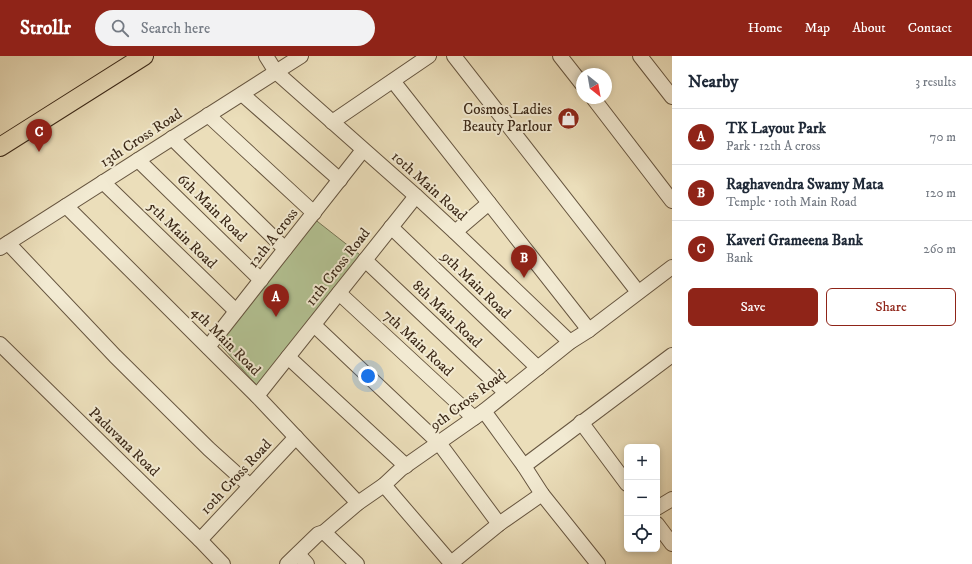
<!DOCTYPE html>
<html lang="en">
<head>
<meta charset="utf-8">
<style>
	:root { --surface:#fff; --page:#f2f2f3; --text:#1f2937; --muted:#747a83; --line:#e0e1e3; --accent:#8f2418 }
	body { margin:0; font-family:"IM FELL DW Pica",serif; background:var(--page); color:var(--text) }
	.controls { position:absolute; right:12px; bottom:12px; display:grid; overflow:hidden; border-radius:6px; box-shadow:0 2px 6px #0003 }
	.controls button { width:36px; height:36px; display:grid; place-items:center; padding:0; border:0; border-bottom:1px solid var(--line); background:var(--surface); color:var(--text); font:20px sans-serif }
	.compass { position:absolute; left:576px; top:12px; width:36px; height:36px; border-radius:50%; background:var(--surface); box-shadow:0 2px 6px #0003; rotate:149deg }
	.you { position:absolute; left:368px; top:320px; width:14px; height:14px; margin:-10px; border:3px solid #fff; border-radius:50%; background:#1a73e8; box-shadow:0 0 0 6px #1a73e833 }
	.badge { display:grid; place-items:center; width:26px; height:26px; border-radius:50%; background:var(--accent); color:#fff; font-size:13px; font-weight:700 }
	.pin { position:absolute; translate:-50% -33px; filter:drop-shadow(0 1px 2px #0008) }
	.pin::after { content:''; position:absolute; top:21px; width:14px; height:12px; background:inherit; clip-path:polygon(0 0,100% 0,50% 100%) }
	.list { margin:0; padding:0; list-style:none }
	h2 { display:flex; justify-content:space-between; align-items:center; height:52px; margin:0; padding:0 16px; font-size:17px }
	h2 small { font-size:13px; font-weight:400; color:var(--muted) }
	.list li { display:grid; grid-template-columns:26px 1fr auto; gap:12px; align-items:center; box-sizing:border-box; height:56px; padding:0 16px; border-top:1px solid var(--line) }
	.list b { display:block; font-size:15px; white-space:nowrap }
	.list p { margin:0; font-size:13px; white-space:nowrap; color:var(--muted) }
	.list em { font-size:13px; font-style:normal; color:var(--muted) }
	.actions { display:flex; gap:8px; padding:12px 16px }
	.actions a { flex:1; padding:9px 0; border:1px solid var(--accent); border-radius:6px; text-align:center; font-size:14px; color:var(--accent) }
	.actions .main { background:var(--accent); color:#fff }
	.icon { flex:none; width:22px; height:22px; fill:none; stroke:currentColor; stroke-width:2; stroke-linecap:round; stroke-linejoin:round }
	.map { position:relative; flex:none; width:672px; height:508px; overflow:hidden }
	header { display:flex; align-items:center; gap:24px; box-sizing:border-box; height:56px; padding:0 20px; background:var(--accent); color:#fff }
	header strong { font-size:19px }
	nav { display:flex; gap:22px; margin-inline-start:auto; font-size:14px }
	.search { width:280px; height:36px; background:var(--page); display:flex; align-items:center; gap:10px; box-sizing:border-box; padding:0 14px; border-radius:22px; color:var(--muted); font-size:15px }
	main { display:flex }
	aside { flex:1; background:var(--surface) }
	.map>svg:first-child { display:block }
</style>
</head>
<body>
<header>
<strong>Strollr</strong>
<div class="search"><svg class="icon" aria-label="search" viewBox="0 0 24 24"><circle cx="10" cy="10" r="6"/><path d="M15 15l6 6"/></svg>Search here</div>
<nav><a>Home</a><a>Map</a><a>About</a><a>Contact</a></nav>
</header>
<main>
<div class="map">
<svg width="672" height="508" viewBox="0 0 672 508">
	<rect width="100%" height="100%" fill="#ebdeba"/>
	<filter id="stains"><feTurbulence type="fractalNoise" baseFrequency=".005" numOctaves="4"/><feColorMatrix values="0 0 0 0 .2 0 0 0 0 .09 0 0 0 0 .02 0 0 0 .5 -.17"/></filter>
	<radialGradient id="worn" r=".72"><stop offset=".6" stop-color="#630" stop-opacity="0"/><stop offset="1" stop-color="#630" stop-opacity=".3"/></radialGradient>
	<!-- green -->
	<polygon fill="#b3c293" stroke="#777555" points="313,162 364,202 260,333 216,284"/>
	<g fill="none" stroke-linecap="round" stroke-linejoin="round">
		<defs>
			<g id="minor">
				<polyline points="266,0 276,16 416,140 455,176 570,286"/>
				<polyline points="454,0 638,236"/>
				<polyline points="560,0 582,28"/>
				<polyline points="640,0 672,41"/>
				<polyline points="393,25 589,274"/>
				<polyline points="242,38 340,124"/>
				<polyline points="593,42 672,145"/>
				<polyline points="208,59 314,157"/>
				<polyline points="332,66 429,0"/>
				<polyline points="172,82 285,193"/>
				<polyline points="138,104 261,224"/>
				<polyline points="103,126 236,255"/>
				<polyline points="66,150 257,340 358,447"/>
				<polyline points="391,171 538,312"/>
				<polyline points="455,176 489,147"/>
				<polyline points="8,187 115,300 209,393 250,430"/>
				<polyline points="0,192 301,0"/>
				<polyline points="365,204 506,337"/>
				<polyline points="339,237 474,362"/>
				<polyline points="314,269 439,387 499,468"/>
				<polyline points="0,288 200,484 223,508"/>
				<polyline points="208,291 363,94"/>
				<polyline points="288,301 406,410"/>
				<polyline points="257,340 416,140"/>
				<polyline points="484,355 524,410 542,438 598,508"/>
				<polyline points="581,366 627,428"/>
				<polyline points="524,410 672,299"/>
				<polyline points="384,429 451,507"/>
				<polyline points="657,452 672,443"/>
				<polyline points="657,468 672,488"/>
				<polyline points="324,476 357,508"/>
				<polyline points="200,484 296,381"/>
				<polyline points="298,498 307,508"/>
				<polyline points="287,508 318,478 324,476 358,447 384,429 401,413 484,355 570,286 589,274 672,211"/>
				<polyline points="450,508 499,468 542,438"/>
			</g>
			<polyline id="major" points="0,91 144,0"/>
		</defs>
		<!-- minor casing -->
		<use href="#minor" stroke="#675640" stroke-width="16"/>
		<!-- major casing -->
		<use href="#major" stroke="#3b2817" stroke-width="20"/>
		<!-- minor -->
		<use href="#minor" stroke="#f2ead2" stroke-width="14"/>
		<!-- major -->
		<use href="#major" stroke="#ebdeba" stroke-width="18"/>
	</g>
	<!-- icons -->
	<defs>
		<symbol id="shop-disc" viewBox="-11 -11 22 22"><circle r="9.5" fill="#8f2418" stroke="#f2ead2"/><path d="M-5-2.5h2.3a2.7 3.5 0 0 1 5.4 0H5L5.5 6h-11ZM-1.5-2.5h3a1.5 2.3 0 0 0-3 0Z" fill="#fff"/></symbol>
	</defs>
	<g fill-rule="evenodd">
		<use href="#shop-disc" x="556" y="50" width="25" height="25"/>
	</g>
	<g text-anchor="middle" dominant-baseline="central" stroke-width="4" stroke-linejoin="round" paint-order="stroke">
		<!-- poi labels -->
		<g font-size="15" fill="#3b2817" stroke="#f2ead2" text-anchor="end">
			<text x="552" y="53">Cosmos Ladies<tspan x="552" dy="17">Beauty Parlour</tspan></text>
		</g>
		<!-- street labels -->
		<g font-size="15" fill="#3b2817" stroke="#f2ead2">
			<text transform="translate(141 82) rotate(-33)">13th Cross Road</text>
			<text transform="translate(429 130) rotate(42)">10th Main Road</text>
			<text transform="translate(212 152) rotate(44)">6th Main Road</text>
			<text transform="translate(182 179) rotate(44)">5th Main Road</text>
			<text transform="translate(273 182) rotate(-52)">12th A cross</text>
			<text transform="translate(338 211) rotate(-52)">11th Cross Road</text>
			<text transform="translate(476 229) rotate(44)">9th Main Road</text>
			<text transform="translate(447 258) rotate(44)">8th Main Road</text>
			<text transform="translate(226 285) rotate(45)">4th Main Road</text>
			<text transform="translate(418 287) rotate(43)">7th Main Road</text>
			<text transform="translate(468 344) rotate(-37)">9th Cross Road</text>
			<text transform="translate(124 386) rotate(44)">Paduvana Road</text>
			<text transform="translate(236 421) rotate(-47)">10th Cross Road</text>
		</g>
	</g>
	<rect width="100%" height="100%" filter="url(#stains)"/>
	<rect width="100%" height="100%" fill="url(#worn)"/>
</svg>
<div class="controls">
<button>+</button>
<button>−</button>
<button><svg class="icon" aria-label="locate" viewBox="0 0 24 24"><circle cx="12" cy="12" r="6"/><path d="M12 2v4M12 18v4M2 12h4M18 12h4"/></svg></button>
</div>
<svg class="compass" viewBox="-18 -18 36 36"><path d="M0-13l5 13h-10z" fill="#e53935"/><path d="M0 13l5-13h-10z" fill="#747a83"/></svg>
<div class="you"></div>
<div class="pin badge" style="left:276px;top:261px">A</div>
<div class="pin badge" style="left:524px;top:222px">B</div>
<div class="pin badge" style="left:39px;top:96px">C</div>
</div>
<aside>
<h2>Nearby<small>3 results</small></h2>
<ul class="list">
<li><span class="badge">A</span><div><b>TK Layout Park</b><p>Park · 12th A cross</p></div><em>70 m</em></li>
<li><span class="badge">B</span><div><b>Raghavendra Swamy Mata</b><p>Temple · 10th Main Road</p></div><em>120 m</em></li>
<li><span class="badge">C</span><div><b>Kaveri Grameena Bank</b><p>Bank</p></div><em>260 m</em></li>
</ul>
<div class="actions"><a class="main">Save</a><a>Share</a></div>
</aside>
</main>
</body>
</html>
